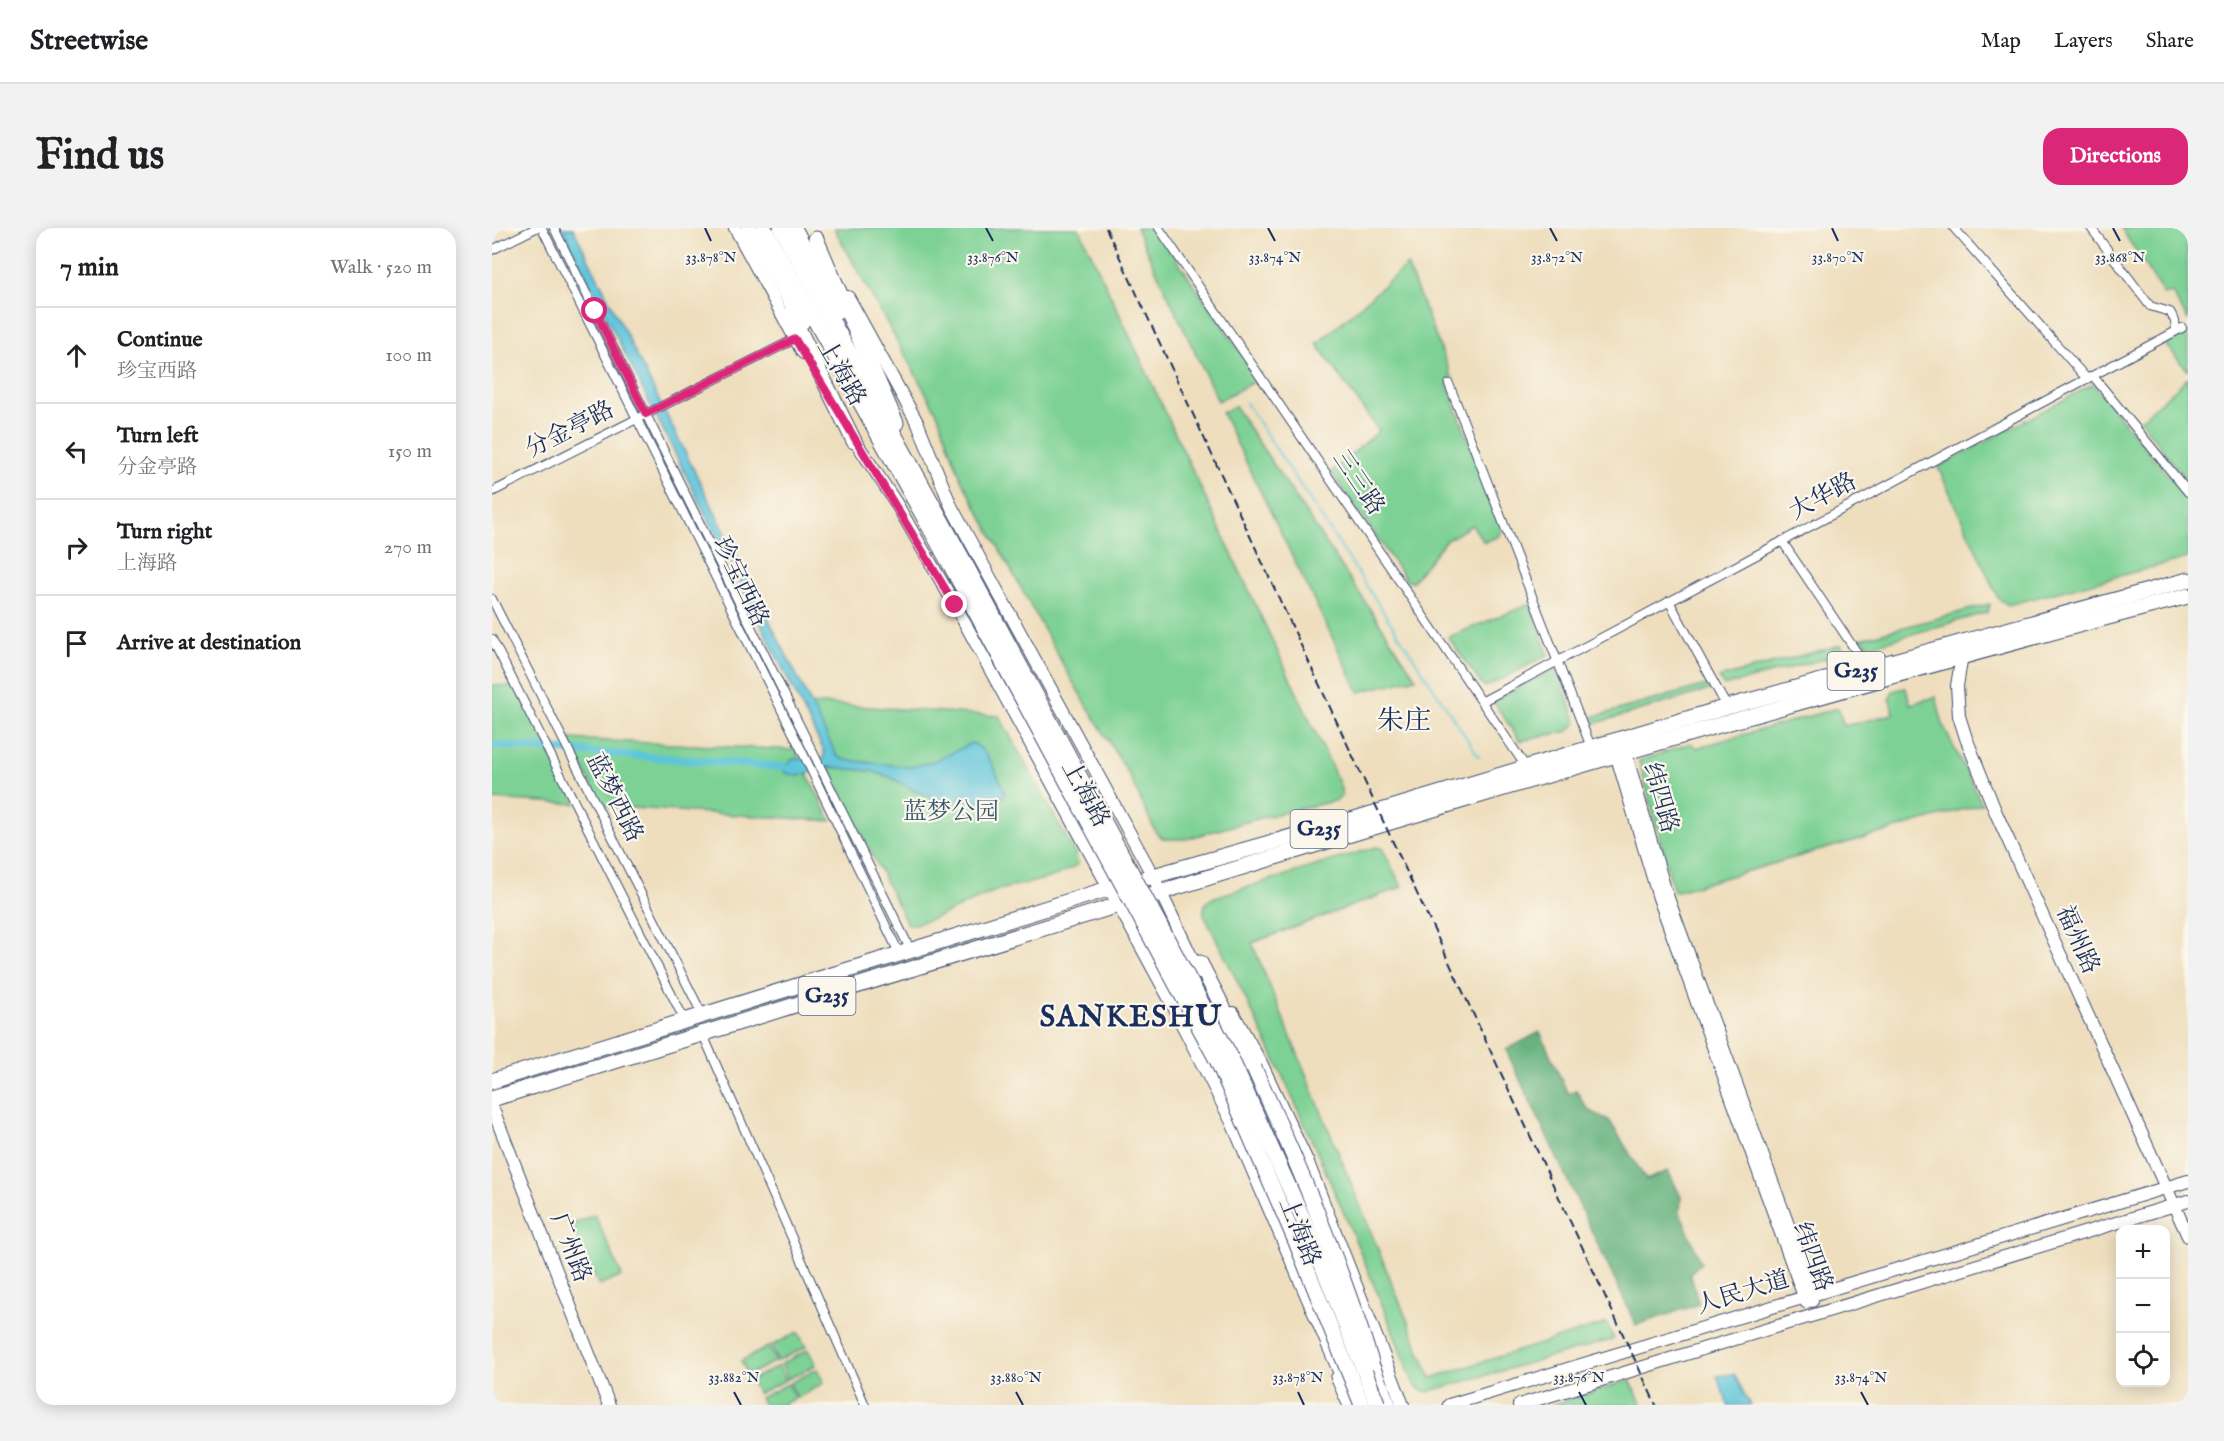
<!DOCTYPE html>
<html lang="en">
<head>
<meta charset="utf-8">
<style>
	:root { --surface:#fff; --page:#f2f2f2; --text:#202124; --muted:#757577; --line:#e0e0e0; --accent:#db2777 }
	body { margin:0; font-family:"IM FELL English","Noto Serif SC",serif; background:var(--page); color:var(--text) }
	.controls { position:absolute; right:18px; bottom:18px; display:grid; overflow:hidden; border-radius:12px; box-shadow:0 3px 15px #0003 }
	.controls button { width:54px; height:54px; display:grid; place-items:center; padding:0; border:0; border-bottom:2px solid var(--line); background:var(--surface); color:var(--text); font:30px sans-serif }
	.stop { position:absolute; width:18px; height:18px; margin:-14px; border:4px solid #db2777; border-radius:50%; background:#fff }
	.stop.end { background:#db2777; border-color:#fff; box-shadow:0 2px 6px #0008 }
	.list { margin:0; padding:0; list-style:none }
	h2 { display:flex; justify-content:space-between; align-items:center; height:78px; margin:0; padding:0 24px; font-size:26px }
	h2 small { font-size:20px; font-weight:400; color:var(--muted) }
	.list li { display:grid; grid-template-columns:39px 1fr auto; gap:18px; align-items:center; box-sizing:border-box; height:96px; padding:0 24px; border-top:2px solid var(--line) }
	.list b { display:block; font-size:22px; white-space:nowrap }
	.list p { margin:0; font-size:20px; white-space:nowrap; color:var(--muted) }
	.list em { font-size:20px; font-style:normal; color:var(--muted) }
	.icon { flex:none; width:33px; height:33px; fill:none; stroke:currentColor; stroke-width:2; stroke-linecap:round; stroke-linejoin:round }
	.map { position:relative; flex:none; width:1696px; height:1177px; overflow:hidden; border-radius:18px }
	header { display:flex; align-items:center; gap:36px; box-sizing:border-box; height:84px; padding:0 30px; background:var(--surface); border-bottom:2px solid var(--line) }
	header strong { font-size:28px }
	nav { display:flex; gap:33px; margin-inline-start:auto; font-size:21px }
	.intro { display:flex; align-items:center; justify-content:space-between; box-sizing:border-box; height:144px; padding:0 36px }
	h1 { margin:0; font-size:42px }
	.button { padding:15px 27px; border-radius:18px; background:var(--accent); color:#fff; font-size:21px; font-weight:700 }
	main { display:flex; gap:36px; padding:0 36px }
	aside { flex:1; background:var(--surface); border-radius:18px; box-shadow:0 3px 15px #0003 }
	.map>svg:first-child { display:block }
</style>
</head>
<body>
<header>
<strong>Streetwise</strong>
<nav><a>Map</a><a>Layers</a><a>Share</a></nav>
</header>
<div class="intro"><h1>Find us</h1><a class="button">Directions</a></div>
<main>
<aside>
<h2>7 min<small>Walk · 520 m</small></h2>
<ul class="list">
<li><svg class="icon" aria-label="ahead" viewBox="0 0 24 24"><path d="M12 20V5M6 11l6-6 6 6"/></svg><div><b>Continue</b><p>珍宝西路</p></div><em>100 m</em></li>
<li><svg class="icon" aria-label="left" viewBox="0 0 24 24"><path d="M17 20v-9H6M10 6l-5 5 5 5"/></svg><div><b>Turn left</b><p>分金亭路</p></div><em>150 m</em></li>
<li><svg class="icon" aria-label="right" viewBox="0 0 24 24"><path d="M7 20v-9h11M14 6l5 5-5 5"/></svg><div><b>Turn right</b><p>上海路</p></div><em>270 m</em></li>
<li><svg class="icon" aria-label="arrive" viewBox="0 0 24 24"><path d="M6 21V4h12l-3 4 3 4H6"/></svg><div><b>Arrive at destination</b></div></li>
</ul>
</aside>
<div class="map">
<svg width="1696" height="1177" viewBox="0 0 1696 1177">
	<rect width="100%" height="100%" fill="#fbf7ec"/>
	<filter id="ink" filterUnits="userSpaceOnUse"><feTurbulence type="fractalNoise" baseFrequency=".0167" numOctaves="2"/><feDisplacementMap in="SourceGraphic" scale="12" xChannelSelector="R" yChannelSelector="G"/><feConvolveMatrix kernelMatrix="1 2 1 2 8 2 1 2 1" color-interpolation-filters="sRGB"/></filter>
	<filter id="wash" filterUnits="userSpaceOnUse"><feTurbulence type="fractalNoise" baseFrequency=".008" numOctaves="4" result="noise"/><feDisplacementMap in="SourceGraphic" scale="24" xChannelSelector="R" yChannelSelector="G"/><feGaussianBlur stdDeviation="1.35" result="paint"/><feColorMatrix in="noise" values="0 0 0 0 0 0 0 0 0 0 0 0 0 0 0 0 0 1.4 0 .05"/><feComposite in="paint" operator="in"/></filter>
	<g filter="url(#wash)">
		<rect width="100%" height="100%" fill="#eedebd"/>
		<!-- green -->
		<g fill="#7dd194" stroke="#4c8079" stroke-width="1.5">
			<polygon points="342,0 587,0 848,557 850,566 846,572 772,589 694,611 672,611 664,605 637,547 579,451 469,251 446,187"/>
			<polygon points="644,0 663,0 767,151 726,173"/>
			<polygon points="1629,0 1695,0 1696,92 1680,65 1672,67"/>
			<polygon points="915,37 961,152 955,155 1010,301 1008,308 992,314 980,297 953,313 920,354 915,353 839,244 887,203 825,116"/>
			<polygon points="1696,104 1696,143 1673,116"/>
			<polygon points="1696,150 1696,255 1648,192"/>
			<polygon points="1601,156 1696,271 1696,330 1516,377 1506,370 1446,239"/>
			<polygon points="743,178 747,185 924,450 867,464 730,185"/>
			<polygon points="1038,376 1056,427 994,459 990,457 956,409"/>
			<polygon points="1498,376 1496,384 1379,418 1368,411"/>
			<polygon points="1349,417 1353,425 1232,458 1227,450"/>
			<polygon points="1064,440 1085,495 1076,503 1028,513 1001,473"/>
			<polygon points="1218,456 1220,461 1101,496 1098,490"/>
			<polygon points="0,457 25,459 84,576 0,571"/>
			<polygon points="1414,460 1418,476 1444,469 1451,497 1490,576 1182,664 1147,533 1199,515 1204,520 1346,480 1352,498 1401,486 1398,470 1401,463"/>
			<path d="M337 476 507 488 583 625 586 636C564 653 527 655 501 664 474 675 448 691 418 697L414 694 332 530V523L309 477Z"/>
			<polygon points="77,511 303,522 339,593 110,578"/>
			<path d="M884 619 890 620 910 659 760 715 939 1150 1115 1095 1122 1111 935 1164 927 1161 921 1154C859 995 790 839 712 687 711 677 714 673 723 669Z"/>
			<polygon points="103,987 130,1048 107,1058 79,997"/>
			<polygon points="306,1104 314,1119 286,1133 279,1118"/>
			<polygon points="276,1119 284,1133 256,1147 249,1133"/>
			<polygon points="316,1122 324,1137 296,1151 289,1136"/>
			<polygon points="286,1138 294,1152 266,1166 259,1152"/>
			<polygon points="325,1141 332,1155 305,1170 298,1155"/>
			<polygon points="1138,1152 1150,1177 1060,1177"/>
			<polygon points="296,1156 303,1170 290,1177 272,1177 268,1170"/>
		</g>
		<!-- forest -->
		<polygon fill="#66b37e" stroke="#40716e" stroke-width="1.5" points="1048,804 1076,866 1084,862 1096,882 1117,892 1154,952 1176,943 1189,969 1188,984 1209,1035 1198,1045 1207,1076 1144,1097 1014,822"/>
		<!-- water -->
		<g fill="#5dc5da" stroke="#3c7a9c" stroke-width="1.5">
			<path d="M70 0H81L345 528 353 532 418 539 440 534 480 515C497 521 507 550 513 566L510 570 498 573 447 571 423 563 400 550 379 543 338 539 307 548 294 545 291 542 301 531 332 530V523Z"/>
			<polygon points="1242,1146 1258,1177 1236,1177 1225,1148"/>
		</g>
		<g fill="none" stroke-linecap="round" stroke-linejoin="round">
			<!-- stream -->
			<polyline stroke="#5dc5da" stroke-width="2" points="754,175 987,529"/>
			<!-- canal -->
			<polyline stroke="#5dc5da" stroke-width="8" points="0,517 293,539"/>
		</g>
	</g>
	<g filter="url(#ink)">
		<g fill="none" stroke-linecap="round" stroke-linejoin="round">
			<defs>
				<g id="street">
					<polyline points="50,0 309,521 408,727"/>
					<polyline points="62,0 419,723"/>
					<polyline points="667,0 1030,533"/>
					<polyline points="1462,0 1595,151"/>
					<polyline points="1599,0 1658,78 1678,84 1683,93 1684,103"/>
					<polyline points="0,22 44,0"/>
					<polyline points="1601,148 1696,264"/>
					<polyline points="957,156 1099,519"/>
					<polyline points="0,264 303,111"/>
					<polyline points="1290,313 1376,441"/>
					<polyline points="0,371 210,786"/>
					<polyline points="1177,373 1235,479"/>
					<polyline points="0,411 192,791"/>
					<polyline points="991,473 1690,100"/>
					<polyline points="209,802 373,1177"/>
				</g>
				<g id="secondary">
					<polyline points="243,0 311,125"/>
					<polyline points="356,69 426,196 459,278 661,648 707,745"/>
					<polyline points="358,205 404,275 463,377 694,801"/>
					<polyline points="1470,427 1465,458 1467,488 1474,510 1504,585 1696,1008"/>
					<polyline points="1133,523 1173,662 1320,1062 1320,1073"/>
					<polyline points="1124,526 1167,670 1314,1074"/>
					<polyline points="741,785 770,837 816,935 911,1177"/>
					<polyline points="733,799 790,919"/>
					<polyline points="0,879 117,1177"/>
					<polyline points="876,1125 898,1177"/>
					<polyline points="845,1150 857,1177"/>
					<polyline points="957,1177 1696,953"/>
					<polyline points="1027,1177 1696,973"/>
				</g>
				<g id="highway">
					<polyline points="257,0 310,94"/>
					<polyline points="272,0 458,336"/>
					<polyline points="289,0 470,330"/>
					<polyline points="302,0 345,83"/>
					<polyline points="324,11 404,195"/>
					<polyline points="299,86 362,213"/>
					<polyline points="708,735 762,840"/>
					<polyline points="690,793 741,893 855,1158"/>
					<polyline points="0,853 619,660 866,590 1235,479 1696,352"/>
					<path d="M0 871C563 697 1125 517 1696 368"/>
				</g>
			</defs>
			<!-- street casing -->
			<use href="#street" stroke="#3b496c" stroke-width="10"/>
			<!-- secondary casing -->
			<use href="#secondary" stroke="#3b496c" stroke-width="14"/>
			<!-- highway casing -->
			<use href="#highway" stroke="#3b496c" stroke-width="17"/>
			<!-- street -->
			<use href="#street" stroke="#fff" stroke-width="8"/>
			<!-- secondary -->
			<use href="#secondary" stroke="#fff" stroke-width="12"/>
			<!-- highway -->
			<use href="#highway" stroke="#fff" stroke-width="15"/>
			<!-- rail -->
			<polyline stroke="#1b2f5e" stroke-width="2" stroke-dasharray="9 4.5" stroke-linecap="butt" points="614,0 1164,1177"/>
			<defs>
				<g id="highway-bridge">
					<polyline points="470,330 737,826 814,997 886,1177"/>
					<polyline points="458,336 726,834 802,1009 870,1177"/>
					<path d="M762 840C806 935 848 1034 879 1134"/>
				</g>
			</defs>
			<!-- highway-bridge casing -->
			<use href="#highway-bridge" stroke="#3b496c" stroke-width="17" stroke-linecap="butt"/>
			<!-- highway-bridge -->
			<use href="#highway-bridge" stroke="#fff" stroke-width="15"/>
		</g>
	</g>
	<g fill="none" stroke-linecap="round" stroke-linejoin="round" filter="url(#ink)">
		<!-- route -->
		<polyline stroke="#db2777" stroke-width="8" points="103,83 154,186 303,111 463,377"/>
	</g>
	<!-- ticks -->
	<path fill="none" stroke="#1b2f5e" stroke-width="2" d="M213 0 219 13M494 0 501 13M776 0 783 13M1058 0 1065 13M1340 0 1346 13M1621 0 1628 13M242 1164 249 1177M524 1164 531 1177M806 1164 812 1177M1087 1164 1094 1177M1369 1164 1376 1177"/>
	<g text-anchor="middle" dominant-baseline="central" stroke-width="4.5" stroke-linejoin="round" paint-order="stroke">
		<!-- shield labels -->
		<g fill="#fbf7ec" stroke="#5e6b89" stroke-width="1.5">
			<rect x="1335.5" y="424" width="57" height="38" rx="4.5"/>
			<rect x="798.5" y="582" width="57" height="38" rx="4.5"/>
			<rect x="306.5" y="749" width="57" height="38" rx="4.5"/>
		</g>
		<g font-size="22" font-weight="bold" fill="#1b2f5e">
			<text x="1364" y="443">G235</text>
			<text x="827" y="601">G235</text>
			<text x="335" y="768">G235</text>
		</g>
		<!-- street labels -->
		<g font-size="24" fill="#1b2f5e" stroke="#fbf7ec">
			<text transform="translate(349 145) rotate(60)">上海路</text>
			<text transform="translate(78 202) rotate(-27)">分金亭路</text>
			<text transform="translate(866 255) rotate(56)">三三路</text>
			<text transform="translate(1331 269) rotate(-28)">大华路</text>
			<text transform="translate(248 354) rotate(64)">珍宝西路</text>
			<text transform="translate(593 566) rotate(61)">上海路</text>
			<text transform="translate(122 570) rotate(63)">蓝梦西路</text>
			<text transform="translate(1168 570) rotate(74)">纬四路</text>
			<text transform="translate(1585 712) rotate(66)">福州路</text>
			<text transform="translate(807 1004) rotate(68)">上海路</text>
			<text transform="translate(78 1020) rotate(69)">广州路</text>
			<text transform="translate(1320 1029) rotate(70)">纬四路</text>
			<text transform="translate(1251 1065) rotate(-17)">人民大道</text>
		</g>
		<!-- park labels -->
		<g font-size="24" fill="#34586c" stroke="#fbf7ec">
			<text x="459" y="584">蓝梦公园</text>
		</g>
		<!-- quarter labels -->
		<g font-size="27" fill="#1b2f5e" stroke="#fbf7ec">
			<text x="912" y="494">朱庄</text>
		</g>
		<!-- district labels -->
		<g font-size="30" font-weight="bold" letter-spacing="1.5" fill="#1b2f5e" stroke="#fbf7ec">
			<text x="639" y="790">SANKESHU</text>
		</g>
	</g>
	<g font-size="15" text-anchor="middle" fill="#1b2f5e" stroke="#fbf7ec" stroke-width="4.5" stroke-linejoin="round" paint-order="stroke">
		<text x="219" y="34">33.878°N</text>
		<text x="501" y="34">33.876°N</text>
		<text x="783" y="34">33.874°N</text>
		<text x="1065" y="34">33.872°N</text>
		<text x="1346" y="34">33.870°N</text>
		<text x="1628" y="34">33.868°N</text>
		<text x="242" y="1154">33.882°N</text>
		<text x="524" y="1154">33.880°N</text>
		<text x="806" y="1154">33.878°N</text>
		<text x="1087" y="1154">33.876°N</text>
		<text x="1369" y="1154">33.874°N</text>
	</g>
</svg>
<div class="controls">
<button>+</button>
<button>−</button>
<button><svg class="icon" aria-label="locate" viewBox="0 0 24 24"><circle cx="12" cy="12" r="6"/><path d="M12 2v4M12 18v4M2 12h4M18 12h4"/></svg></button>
</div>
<div class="stop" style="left:103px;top:83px"></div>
<div class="stop end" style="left:463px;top:377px"></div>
</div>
</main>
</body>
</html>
